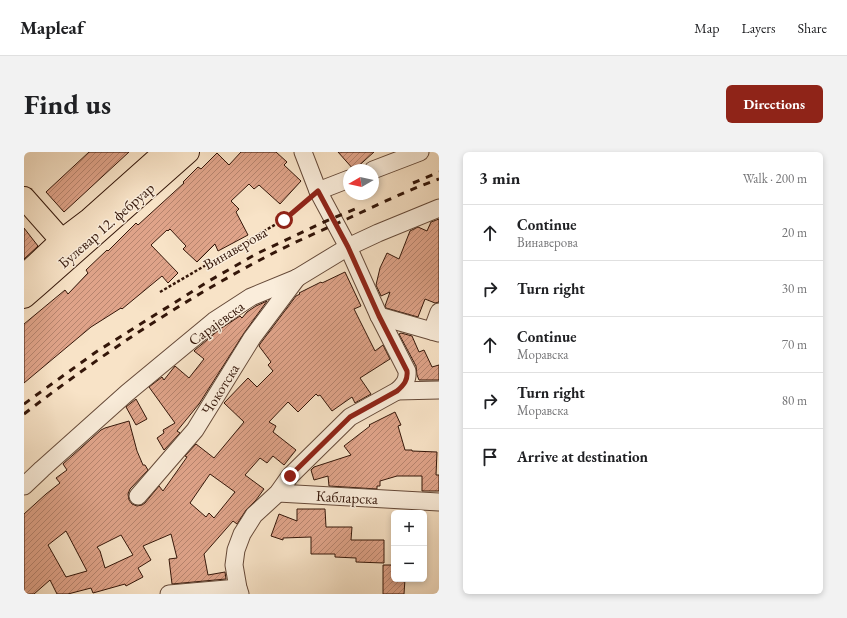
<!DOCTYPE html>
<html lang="en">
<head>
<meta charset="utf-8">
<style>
	:root { --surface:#fff; --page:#f2f2f2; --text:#202124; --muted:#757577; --line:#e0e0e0; --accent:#8f2418 }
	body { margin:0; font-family:"EB Garamond",serif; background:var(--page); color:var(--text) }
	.controls { position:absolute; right:12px; bottom:12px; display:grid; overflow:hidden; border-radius:6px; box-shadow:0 2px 6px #0003 }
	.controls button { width:36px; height:36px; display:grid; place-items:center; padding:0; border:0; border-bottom:1px solid var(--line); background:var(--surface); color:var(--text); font:20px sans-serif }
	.compass { position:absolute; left:319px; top:12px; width:36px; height:36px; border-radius:50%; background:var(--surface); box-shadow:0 2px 6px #0003; rotate:261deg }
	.stop { position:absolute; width:12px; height:12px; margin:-9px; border:3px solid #8f2418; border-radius:50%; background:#fff }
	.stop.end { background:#8f2418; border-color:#fff; box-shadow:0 1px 4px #0008 }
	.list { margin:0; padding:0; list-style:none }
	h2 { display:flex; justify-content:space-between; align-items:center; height:52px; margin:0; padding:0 16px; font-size:17px }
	h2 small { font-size:13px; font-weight:400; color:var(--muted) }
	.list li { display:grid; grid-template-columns:26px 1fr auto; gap:12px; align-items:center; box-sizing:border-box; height:56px; padding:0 16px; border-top:1px solid var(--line) }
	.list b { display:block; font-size:15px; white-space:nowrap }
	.list p { margin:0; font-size:13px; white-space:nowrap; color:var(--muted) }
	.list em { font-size:13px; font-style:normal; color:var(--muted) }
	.icon { flex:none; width:22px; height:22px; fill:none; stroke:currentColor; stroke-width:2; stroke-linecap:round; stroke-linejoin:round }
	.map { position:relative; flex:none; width:415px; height:442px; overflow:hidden; border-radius:6px }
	header { display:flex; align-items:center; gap:24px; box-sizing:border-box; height:56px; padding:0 20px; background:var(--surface); border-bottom:1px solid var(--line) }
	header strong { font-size:19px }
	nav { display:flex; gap:22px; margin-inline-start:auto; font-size:14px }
	.intro { display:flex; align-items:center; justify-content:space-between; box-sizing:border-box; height:96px; padding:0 24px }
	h1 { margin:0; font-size:28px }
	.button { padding:10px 18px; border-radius:6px; background:var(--accent); color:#fff; font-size:14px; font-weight:700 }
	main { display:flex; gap:24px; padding:0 24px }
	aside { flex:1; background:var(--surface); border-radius:6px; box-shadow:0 2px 6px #0003 }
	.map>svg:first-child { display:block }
</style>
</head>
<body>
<header>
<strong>Mapleaf</strong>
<nav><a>Map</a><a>Layers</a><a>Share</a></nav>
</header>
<div class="intro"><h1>Find us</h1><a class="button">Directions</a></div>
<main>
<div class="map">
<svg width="415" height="442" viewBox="0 0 415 442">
	<defs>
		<pattern id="building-hatch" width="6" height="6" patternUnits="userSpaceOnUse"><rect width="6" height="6" fill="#dfa389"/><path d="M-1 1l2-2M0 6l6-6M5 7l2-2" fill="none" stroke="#b6846e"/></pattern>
	</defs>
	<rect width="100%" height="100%" fill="#f8e3c7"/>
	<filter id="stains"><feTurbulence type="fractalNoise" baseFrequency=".005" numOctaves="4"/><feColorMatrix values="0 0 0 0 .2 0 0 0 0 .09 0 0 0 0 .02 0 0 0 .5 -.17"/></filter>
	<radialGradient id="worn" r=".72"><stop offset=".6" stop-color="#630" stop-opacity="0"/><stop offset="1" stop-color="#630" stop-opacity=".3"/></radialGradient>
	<!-- building -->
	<g fill="url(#building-hatch)" stroke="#341609" fill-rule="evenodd">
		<polygon points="65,0 105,0 40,60 22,40"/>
		<polygon points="217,0 252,0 263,10 260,13 277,29 256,52 235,33 230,37 225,32 207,49 215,57 212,60 224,83 194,99 191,92 173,110 159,97 162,94 146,77 144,79 143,78 127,93 154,121 144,131 138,124 98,157 97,156 67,175 0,231 0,172 41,138 44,142 64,121 62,118 83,98 84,99 112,71 114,73 160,31 159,30 174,15 177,17 193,1 205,13"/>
		<polygon points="314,0 350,0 330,18"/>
		<polygon points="415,67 415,150 411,151 401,147 394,165 362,156 361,154 366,140 357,144 352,133 356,116 363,101 375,107 386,79 394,75 403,79 407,70"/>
		<polygon points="0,76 14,94 0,107"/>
		<path d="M321 120 337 154 330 157 351 199 359 193 366 207 336 226 347 242 331 251 328 245 308 259 296 243 294 244 292 242 274 260 264 250 245 270 252 274 249 280 272 298 260 313 249 304 243 311 236 306 221 323 240 337 232 348 222 358 213 372 209 369 180 402 184 423 201 420 202 427 148 432 145 407 153 406 147 382 119 394 127 408 114 416 119 425 102 434 101 432 69 441 67 436 44 442H33L26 428 10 442H0V362L22 342 36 331 32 326 43 318 39 312 77 278 81 276 105 269 113 299 119 313H121L124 318 106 337 104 342 105 348 108 352 113 354 118 353 121 351 135 334 139 339 163 305 161 304 172 292 190 306 220 270 200 251 224 226 233 235 249 219 244 213 247 210 235 194 236 192 272 144 276 142 275 141 297 130 298 131ZM186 322 211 340 190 366 185 361 182 365 166 351ZM42 379 63 419 42 425 24 393ZM97 383 109 403 81 416 76 399 73 395Z"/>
		<polygon points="243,149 220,181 175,252 153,279 156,281 140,298 133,286 140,281 139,278 151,271 125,235 138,225 140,228 151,214 165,226 180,207 170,199 171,198 196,177 216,164 218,166 223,160 232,154"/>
		<polygon points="377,181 388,184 395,200 400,198 408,215 415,213 415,228 395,228 393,223 392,214 375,182"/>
		<polygon points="112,247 123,267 112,273 102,255"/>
		<polygon points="371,260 377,273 374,274 381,298 388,298 388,299 413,300 412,323 415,323 415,339 398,339 398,324 373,324 356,329 356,334 353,334 353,337 305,334 304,324 290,328 287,318 290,315 327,303 320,294 346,274 345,273"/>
		<polygon points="273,357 301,357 302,375 328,375 327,388 360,388 360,411 332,410 332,406 311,405 311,402 287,402 287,385 259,386 259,388 247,384 255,362 273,369"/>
		<polygon points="359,413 370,413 370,427 381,427 380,442 359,442"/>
	</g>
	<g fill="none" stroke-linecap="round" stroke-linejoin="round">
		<defs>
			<g id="minor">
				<polyline points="349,18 396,0"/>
				<polyline points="294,39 325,27"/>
				<polyline points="355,164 415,181"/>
				<polyline points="408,179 415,160"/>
				<polyline points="373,239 415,238"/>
				<polyline points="0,334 18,317 103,241 190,169 227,145 273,126 324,95 354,81 415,56"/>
				<polyline points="254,341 415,350"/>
				<polyline points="114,344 171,278 228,186 273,126"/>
				<polyline points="145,442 214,436"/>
				<path d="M216 442 214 436 210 413 212 398 218 382 230 363 254 341 266 324 326 265 373 239C380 233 384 228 383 219L355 164 324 95 294 39 279 0"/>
			</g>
			<g id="major">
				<polyline points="0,46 47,99"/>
				<polyline points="0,124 37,89 66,67 141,0"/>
				<polyline points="0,145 15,132 164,0"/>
			</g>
		</defs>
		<!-- minor casing -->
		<use href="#minor" stroke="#654938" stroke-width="19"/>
		<!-- major casing -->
		<use href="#major" stroke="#341609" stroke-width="24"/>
		<!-- path -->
		<polyline stroke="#341609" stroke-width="2.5" stroke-dasharray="3 2" stroke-linecap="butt" points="136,140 259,68 283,49"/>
		<!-- minor -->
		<use href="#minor" stroke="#faeddb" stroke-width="17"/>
		<!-- major -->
		<use href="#major" stroke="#f8e3c7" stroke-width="22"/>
		<!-- rail -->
		<g stroke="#341609" stroke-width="3" stroke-dasharray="7 7" stroke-linecap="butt">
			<polyline points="389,31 415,20"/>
			<polyline points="0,252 72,200 185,129 232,102 300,70 331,57"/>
			<path d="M0 262C74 205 153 152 236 108 264 93 294 80 323 67 353 53 384 38 415 27"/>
		</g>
	</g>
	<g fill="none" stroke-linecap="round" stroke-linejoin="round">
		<!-- route -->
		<path stroke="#8f2418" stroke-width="5" d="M260 68 294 39 324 95 355 164 383 219C384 228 380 233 373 239L326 265 266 324"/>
	</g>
	<g text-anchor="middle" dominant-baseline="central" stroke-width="3" stroke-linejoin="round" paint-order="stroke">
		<!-- street labels -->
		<g font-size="15" fill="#341609" stroke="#faeddb">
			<text transform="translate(82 73) rotate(-41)">Булевар 12. фебруар</text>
			<text transform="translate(211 96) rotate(-30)">Винаверова</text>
			<text transform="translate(192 171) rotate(-36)">Сарајевска</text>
			<text transform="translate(196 237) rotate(-58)">Чокотска</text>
			<text transform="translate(323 345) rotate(3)">Кабларска</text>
		</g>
	</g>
	<rect width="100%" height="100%" filter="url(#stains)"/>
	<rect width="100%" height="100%" fill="url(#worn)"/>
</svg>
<div class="controls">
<button>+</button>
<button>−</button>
</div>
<svg class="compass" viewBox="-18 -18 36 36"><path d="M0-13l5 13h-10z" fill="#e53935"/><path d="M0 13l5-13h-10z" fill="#757577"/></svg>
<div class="stop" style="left:260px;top:68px"></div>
<div class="stop end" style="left:266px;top:324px"></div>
</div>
<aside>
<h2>3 min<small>Walk · 200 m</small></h2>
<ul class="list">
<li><svg class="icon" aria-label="ahead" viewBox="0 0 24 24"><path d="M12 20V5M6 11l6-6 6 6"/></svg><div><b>Continue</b><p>Винаверова</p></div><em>20 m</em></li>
<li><svg class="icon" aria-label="right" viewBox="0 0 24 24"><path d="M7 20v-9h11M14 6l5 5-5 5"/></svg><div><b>Turn right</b></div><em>30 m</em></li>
<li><svg class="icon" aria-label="ahead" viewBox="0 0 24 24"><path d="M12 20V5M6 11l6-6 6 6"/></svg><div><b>Continue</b><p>Моравска</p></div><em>70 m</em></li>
<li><svg class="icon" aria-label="right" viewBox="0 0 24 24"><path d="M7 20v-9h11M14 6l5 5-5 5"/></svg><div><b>Turn right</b><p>Моравска</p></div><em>80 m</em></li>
<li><svg class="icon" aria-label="arrive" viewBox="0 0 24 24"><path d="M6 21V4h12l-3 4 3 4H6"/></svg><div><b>Arrive at destination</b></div></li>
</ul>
</aside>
</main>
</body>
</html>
